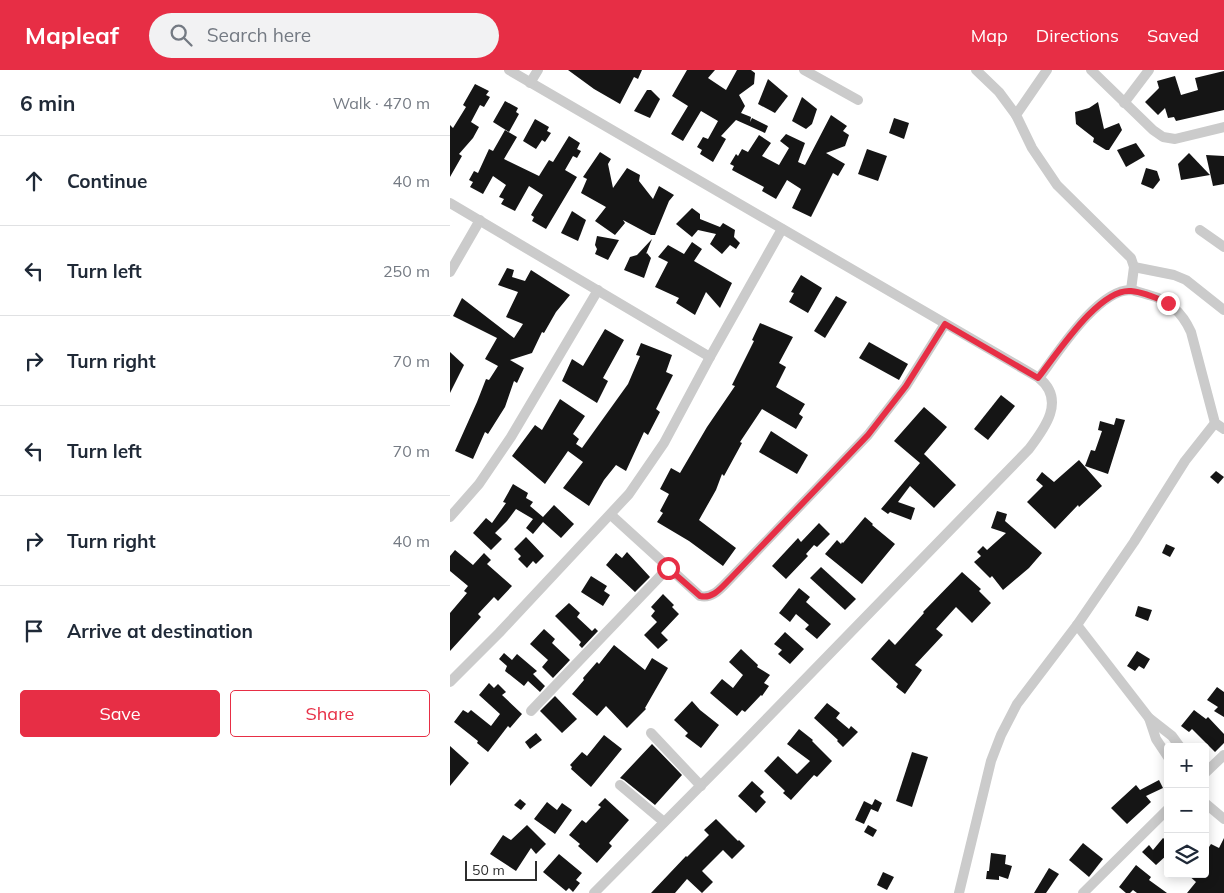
<!DOCTYPE html>
<html lang="en">
<head>
<meta charset="utf-8">
<style>
	:root { --surface:#fff; --page:#f2f2f3; --text:#1f2937; --muted:#747a83; --line:#e0e1e3; --accent:#e72e45 }
	body { margin:0; font-family:Mulish,sans-serif; background:var(--page); color:var(--text) }
	.controls { position:absolute; right:15px; bottom:15px; display:grid; overflow:hidden; border-radius:5px; box-shadow:0 2px 12px #0003 }
	.controls button { width:45px; height:45px; display:grid; place-items:center; padding:0; border:0; border-bottom:1px solid var(--line); background:var(--surface); color:var(--text); font:25px sans-serif }
	.scale { position:absolute; left:15px; bottom:12px; width:72px; box-sizing:border-box; padding-left:5px; border:2px solid #2e2e2e; border-top:0; font-size:14px; line-height:18px; white-space:nowrap; color:#2e2e2e; -webkit-text-stroke:4px #fff; paint-order:stroke }
	.stop { position:absolute; width:15px; height:15px; margin:-11px; border:4px solid #e72e45; border-radius:50%; background:#fff }
	.stop.end { background:#e72e45; border-color:#fff; box-shadow:0 1px 5px #0008 }
	.list { margin:0; padding:0; list-style:none }
	h2 { display:flex; justify-content:space-between; align-items:center; height:65px; margin:0; padding:0 20px; font-size:21px }
	h2 small { font-size:16px; font-weight:400; color:var(--muted) }
	.list li { display:grid; grid-template-columns:32px 1fr auto; gap:15px; align-items:center; box-sizing:border-box; height:90px; padding:0 20px; border-top:1px solid var(--line) }
	.list b { display:block; font-size:19px; white-space:nowrap }
	.list em { font-size:16px; font-style:normal; color:var(--muted) }
	.actions { display:flex; gap:10px; padding:15px 20px }
	.actions a { flex:1; padding:11px 0; border:1px solid var(--accent); border-radius:5px; text-align:center; font-size:18px; color:var(--accent) }
	.actions .main { background:var(--accent); color:#fff }
	.icon { flex:none; width:28px; height:28px; fill:none; stroke:currentColor; stroke-width:2; stroke-linecap:round; stroke-linejoin:round }
	.map { position:relative; flex:none; width:774px; height:823px; overflow:hidden }
	header { display:flex; align-items:center; gap:30px; box-sizing:border-box; height:70px; padding:0 25px; background:var(--accent); color:#fff }
	header strong { font-size:24px }
	nav { display:flex; gap:28px; margin-inline-start:auto; font-size:18px }
	.search { width:350px; height:45px; background:var(--page); display:flex; align-items:center; gap:12px; box-sizing:border-box; padding:0 18px; border-radius:28px; color:var(--muted); font-size:19px }
	main { display:flex }
	aside { flex:1; background:var(--surface) }
	.map>svg:first-child { display:block }
</style>
</head>
<body>
<header>
<strong>Mapleaf</strong>
<div class="search"><svg class="icon" aria-label="search" viewBox="0 0 24 24"><circle cx="10" cy="10" r="6"/><path d="M15 15l6 6"/></svg>Search here</div>
<nav><a>Map</a><a>Directions</a><a>Saved</a></nav>
</header>
<main>
<aside>
<h2>6 min<small>Walk · 470 m</small></h2>
<ul class="list">
<li><svg class="icon" aria-label="ahead" viewBox="0 0 24 24"><path d="M12 20V5M6 11l6-6 6 6"/></svg><div><b>Continue</b></div><em>40 m</em></li>
<li><svg class="icon" aria-label="left" viewBox="0 0 24 24"><path d="M17 20v-9H6M10 6l-5 5 5 5"/></svg><div><b>Turn left</b></div><em>250 m</em></li>
<li><svg class="icon" aria-label="right" viewBox="0 0 24 24"><path d="M7 20v-9h11M14 6l5 5-5 5"/></svg><div><b>Turn right</b></div><em>70 m</em></li>
<li><svg class="icon" aria-label="left" viewBox="0 0 24 24"><path d="M17 20v-9H6M10 6l-5 5 5 5"/></svg><div><b>Turn left</b></div><em>70 m</em></li>
<li><svg class="icon" aria-label="right" viewBox="0 0 24 24"><path d="M7 20v-9h11M14 6l5 5-5 5"/></svg><div><b>Turn right</b></div><em>40 m</em></li>
<li><svg class="icon" aria-label="arrive" viewBox="0 0 24 24"><path d="M6 21V4h12l-3 4 3 4H6"/></svg><div><b>Arrive at destination</b></div></li>
</ul>
<div class="actions"><a class="main">Save</a><a>Share</a></div>
</aside>
<div class="map">
<svg width="774" height="823" viewBox="0 0 774 823">
	<rect width="100%" height="100%" fill="#fff"/>
	<!-- building -->
	<g fill="#151515">
		<polygon points="118,0 192,0 188,9 184,7 170,34 144,19"/>
		<polygon points="237,0 265,0 258,8 276,20 287,0 301,0 305,3 304,14 289,25 295,36 291,43 301,47 300,52 302,48 318,56 315,63 286,50 271,66 276,69 263,92 250,84 252,80 247,77 253,67 258,69 268,51 251,41 233,71 221,64 238,36 222,26"/>
		<polygon points="774,1 774,40 726,51 724,47 718,48 715,38 708,45 695,32 709,18 707,11 725,6 731,25 748,20 745,8"/>
		<polygon points="318,9 338,26 325,43 308,34"/>
		<polygon points="25,14 39,21 36,25 40,27 34,37 30,35 21,52 29,57 23,68 9,84 12,86 0,107 0,55 3,58 16,37 13,35"/>
		<polygon points="197,20 201,20 210,29 200,48 184,41"/>
		<polygon points="352,27 367,39 362,54 356,59 342,51"/>
		<polygon points="55,31 68,38 66,42 69,44 59,62 43,52"/>
		<polygon points="648,32 654,59 669,53 672,60 659,80 656,80 643,72 644,68 626,54 625,42 639,38"/>
		<polygon points="381,45 397,56 393,61 399,65 395,76 376,83 395,94 388,106 383,103 361,147 342,138 351,119 337,110 326,129 312,121 314,117 282,100 284,96 280,94 286,84 288,86 292,79 298,82 309,65 321,73 312,86 329,95 339,78 330,71 336,64 355,73 348,92 355,95"/>
		<polygon points="444,48 459,53 454,69 439,63"/>
		<polygon points="85,49 99,57 97,61 101,63 95,72 92,70 86,79 73,71"/>
		<polygon points="55,60 67,67 54,89 89,106 99,90 103,92 119,66 130,73 127,79 131,81 127,88 123,86 115,100 127,107 96,159 82,151 84,147 81,145 93,125 79,116 65,141 51,134 54,129 49,127 56,115 43,106 33,124 20,117 23,112 19,110 24,101 28,103 39,79 43,81"/>
		<polygon points="686,73 695,86 676,97 667,80"/>
		<polygon points="417,79 437,86 428,111 408,104"/>
		<polygon points="150,82 161,89 158,94 163,118 177,98 190,105 189,111 203,129 209,116 224,125 219,131 205,165 201,165 173,150 175,153 165,165 145,151 156,137 131,123 137,109 133,107"/>
		<polygon points="739,83 760,105 731,110 728,94"/>
		<polygon points="756,85 774,86 774,114 763,116"/>
		<polygon points="696,98 707,101 710,110 703,119 691,114"/>
		<polygon points="242,138 250,144 250,149 270,157 273,153 285,160 284,167 290,173 286,179 280,175 272,184 260,174 266,164 248,160 242,167 226,154"/>
		<polygon points="122,141 136,150 128,171 111,163"/>
		<polygon points="147,166 169,170 158,190 145,184 147,179 145,175"/>
		<polygon points="202,169 196,184 197,183 201,188 194,208 174,200 180,187 187,185"/>
		<polygon points="242,172 252,179 244,191 282,213 270,238 256,222 245,245 226,233 229,228 205,217 218,192 208,187 218,175 234,184"/>
		<polygon points="57,198 64,200 62,207 75,211 81,200 120,225 106,242 94,263 92,262 82,283 60,290 74,298 67,313 64,311 55,337 38,364 35,362 23,389 5,381 27,332 36,309 39,310 48,296 35,289 47,268 3,246 12,228 64,268 73,254 56,247 68,222 48,215"/>
		<polygon points="351,205 372,218 358,243 339,232 344,223 341,222"/>
		<polygon points="386,226 397,232 375,268 364,261"/>
		<polygon points="310,253 343,267 329,293 336,297 326,317 355,334 349,344 353,347 346,359 312,339 290,372 292,373 274,406 272,404 266,420 249,450 286,478 273,496 239,471 207,452 213,443 210,441 219,424 210,419 221,398 230,403 257,357 285,316 282,315 304,271 302,270"/>
		<polygon points="155,259 174,270 153,308 158,311 147,333 112,311 122,289 133,296"/>
		<polygon points="419,272 458,294 449,310 409,288"/>
		<polygon points="191,273 222,285 216,302 223,305 206,339 210,342 198,365 194,362 176,401 166,395 154,410 139,436 113,418 133,392 118,381 95,414 62,386 85,355 92,360 110,329 135,346 123,364 129,369 126,374 132,378 178,314 190,286 186,285"/>
		<polygon points="0,282 14,295 0,323"/>
		<polygon points="551,325 565,336 538,370 524,359"/>
		<polygon points="474,337 497,357 474,384 506,415 484,438 460,416 448,432 465,438 461,450 440,442 438,444 431,439 470,393 444,371"/>
		<polygon points="666,348 675,350 658,404 635,396 641,380 645,381 652,361 648,360 650,351 664,355"/>
		<polygon points="321,361 358,385 347,404 309,382"/>
		<polygon points="629,390 652,416 629,437 628,435 605,459 577,432 593,416 586,410 592,402 604,412"/>
		<polygon points="766,401 774,407 768,414 760,407"/>
		<polygon points="63,414 78,423 76,428 83,432 80,436 93,447 104,435 124,454 111,468 93,452 83,464 76,458 83,449 66,439 57,451 45,463 52,469 41,480 23,463 36,448 42,453 56,433 53,432"/>
		<polygon points="547,441 557,444 555,451 592,483 579,498 553,520 542,506 540,508 524,492 531,486 527,482 533,476 537,480 556,463 541,458"/>
		<polygon points="415,447 423,454 422,455 445,474 412,514 375,484 387,470 391,474 392,472 393,473"/>
		<polygon points="369,453 380,464 367,477 364,475 356,484 358,486 336,509 322,496 348,468 351,472"/>
		<polygon points="76,467 94,486 86,494 83,491 77,498 68,489 71,486 64,479"/>
		<polygon points="716,474 725,478 720,487 712,483"/>
		<polygon points="5,480 23,495 34,483 41,490 37,494 62,516 48,531 44,527 28,544 31,547 0,581 0,543 17,523 14,521 18,516 0,501 0,486"/>
		<polygon points="177,482 200,507 185,522 156,495 166,483 172,488"/>
		<polygon points="371,497 406,529 395,540 360,508"/>
		<polygon points="512,502 531,519 529,521 541,533 522,553 506,537 486,559 493,565 465,595 472,600 455,624 446,617 448,614 421,589 439,569 445,575 474,543 473,542"/>
		<polygon points="141,506 157,516 154,521 160,525 153,536 131,522"/>
		<polygon points="349,518 360,527 356,532 381,554 367,569 355,559 359,555 346,544 340,552 329,543"/>
		<polygon points="213,524 224,535 222,537 229,544 211,563 218,570 208,579 194,565 207,552 201,546 205,541 201,537"/>
		<polygon points="119,533 130,543 127,547 142,561 145,558 148,561 132,578 129,575 131,572 105,546"/>
		<polygon points="688,536 702,540 698,551 685,546"/>
		<polygon points="94,559 105,569 102,573 120,590 103,608 92,597 98,590 80,574"/>
		<polygon points="335,562 354,579 340,594 328,584 332,580 324,574"/>
		<polygon points="164,575 195,600 202,588 218,598 195,638 196,639 177,658 156,636 147,646 122,624 134,610 133,608 147,592 149,594"/>
		<polygon points="291,579 308,595 307,597 320,605 314,613 319,616 312,626 311,625 295,642 292,640 287,646 260,623 272,609 283,618 293,605 279,592"/>
		<polygon points="687,581 700,589 694,599 689,596 685,601 677,596"/>
		<polygon points="54,583 62,590 67,584 87,601 83,604 95,616 90,622 78,611 74,616 55,601 57,596 49,589"/>
		<polygon points="39,613 44,618 48,614 56,622 52,625 72,644 60,658 58,656 38,682 27,673 28,671 4,652 13,640 18,643 21,640 41,656 50,644 29,625"/>
		<polygon points="767,617 774,622 774,647 764,641 768,637 757,630"/>
		<polygon points="105,626 127,649 112,663 90,641"/>
		<polygon points="242,631 250,640 269,655 251,678 235,666 238,663 224,650"/>
		<polygon points="377,633 390,643 386,648 399,659 401,656 408,662 393,677 387,671 388,670 364,648"/>
		<polygon points="744,640 756,649 758,647 774,664 774,673 765,682 742,659 739,662 731,656"/>
		<polygon points="349,659 363,670 362,671 382,691 367,707 364,705 341,730 333,723 335,721 314,701 328,686 347,704 360,691 337,674"/>
		<polygon points="86,663 92,670 80,679 75,672"/>
		<polygon points="154,665 172,679 141,717 121,699 122,697 120,695 132,682 137,686"/>
		<polygon points="202,674 232,705 205,735 174,710 170,708"/>
		<polygon points="0,676 19,693 0,716"/>
		<polygon points="462,682 478,687 462,737 446,731"/>
		<polygon points="709,710 713,718 696,726 701,732 677,754 661,738 686,715 690,720"/>
		<polygon points="302,711 314,722 310,726 316,732 306,743 288,726"/>
		<polygon points="155,728 179,750 159,773 162,776 147,793 128,776 130,774 119,765 132,750 136,753 151,737 148,735"/>
		<polygon points="70,729 76,734 71,740 64,735"/>
		<polygon points="425,729 432,733 428,742 421,739 414,754 405,750 414,731 422,735"/>
		<polygon points="97,732 107,740 112,733 122,740 105,764 84,749"/>
		<polygon points="266,749 288,771 289,770 295,776 282,789 273,780 252,801 263,812 252,823 237,809 225,823 201,823 236,786 237,787 259,765 254,760"/>
		<polygon points="77,755 96,774 86,784 81,778 66,801 40,784 53,765 61,770"/>
		<polygon points="418,755 427,760 423,767 414,762"/>
		<polygon points="713,768 718,772 718,784 706,795 692,782 699,775 703,780"/>
		<polygon points="774,768 774,823 737,823 746,812 737,804 755,804 755,783 761,774 769,778"/>
		<polygon points="633,773 653,789 639,807 619,790"/>
		<polygon points="541,783 556,785 555,794 562,796 558,809 549,806 549,810 536,809 537,801 539,801"/>
		<polygon points="109,784 132,803 126,810 130,813 123,822 119,818 116,821 93,802"/>
		<polygon points="686,795 701,807 699,810 717,823 687,823 683,820 680,823 676,823 669,817"/>
		<polygon points="599,798 609,804 596,823 584,823"/>
		<polygon points="433,802 444,807 437,820 427,815"/>
	</g>
	<g fill="none" stroke-linecap="round" stroke-linejoin="round">
		<!-- minor -->
		<g stroke="#cbcbcb" stroke-width="10">
			<path d="M59 0 589 308C616 330 595 358 579 379L292 674 144 823"/>
			<polyline points="354,0 408,30"/>
			<polyline points="526,0 549,22 566,45"/>
			<polyline points="597,0 566,45 582,78 607,115 681,188 684,197 681,220"/>
			<polyline points="641,0 703,60 713,67 725,69 774,57"/>
			<polyline points="80,13 88,0"/>
			<polyline points="674,33 699,0"/>
			<polyline points="0,133 260,287"/>
			<polyline points="750,160 774,177"/>
			<polyline points="684,197 724,205 736,210 774,240"/>
			<polyline points="0,202 30,150"/>
			<path d="M589 308C607 284 648 219 681 220 687 221 694 224 699 225 719 230 733 244 741 262L765 353 774 359"/>
			<path d="M161 445 250 526C263 529 271 518 280 509L418 365 456 316 495 254"/>
			<polyline points="0,447 29,414 61,367 148,220"/>
			<polyline points="627,555 699,648 722,666 730,677"/>
			<polyline points="0,612 49,563 179,424 214,373 260,287 332,159"/>
			<polyline points="81,641 218,498"/>
			<polyline points="699,648 706,669 718,687"/>
			<polyline points="201,663 251,716"/>
			<polyline points="755,703 774,685"/>
			<polyline points="170,715 214,752"/>
			<polyline points="755,733 774,749"/>
			<polyline points="509,823 541,691 551,665 567,634 627,555 684,472 735,391 765,353"/>
			<polyline points="633,823 718,739"/>
		</g>
	</g>
	<g fill="none" stroke-linecap="round" stroke-linejoin="round">
		<!-- route -->
		<path stroke="#e72e45" stroke-width="6" d="M218 498 250 526C263 529 271 518 280 509L418 365 456 316 495 254 588 308C607 284 649 218 681 221 694 222 707 228 718 233"/>
	</g>
</svg>
<div class="controls">
<button>+</button>
<button>−</button>
<button><svg class="icon" aria-label="layers" viewBox="0 0 24 24"><path d="M12 4l9 5-9 5-9-5zM3 14l9 5 9-5"/></svg></button>
</div>
<div class="scale">50 m</div>
<div class="stop" style="left:218px;top:498px"></div>
<div class="stop end" style="left:718px;top:233px"></div>
</div>
</main>
</body>
</html>
